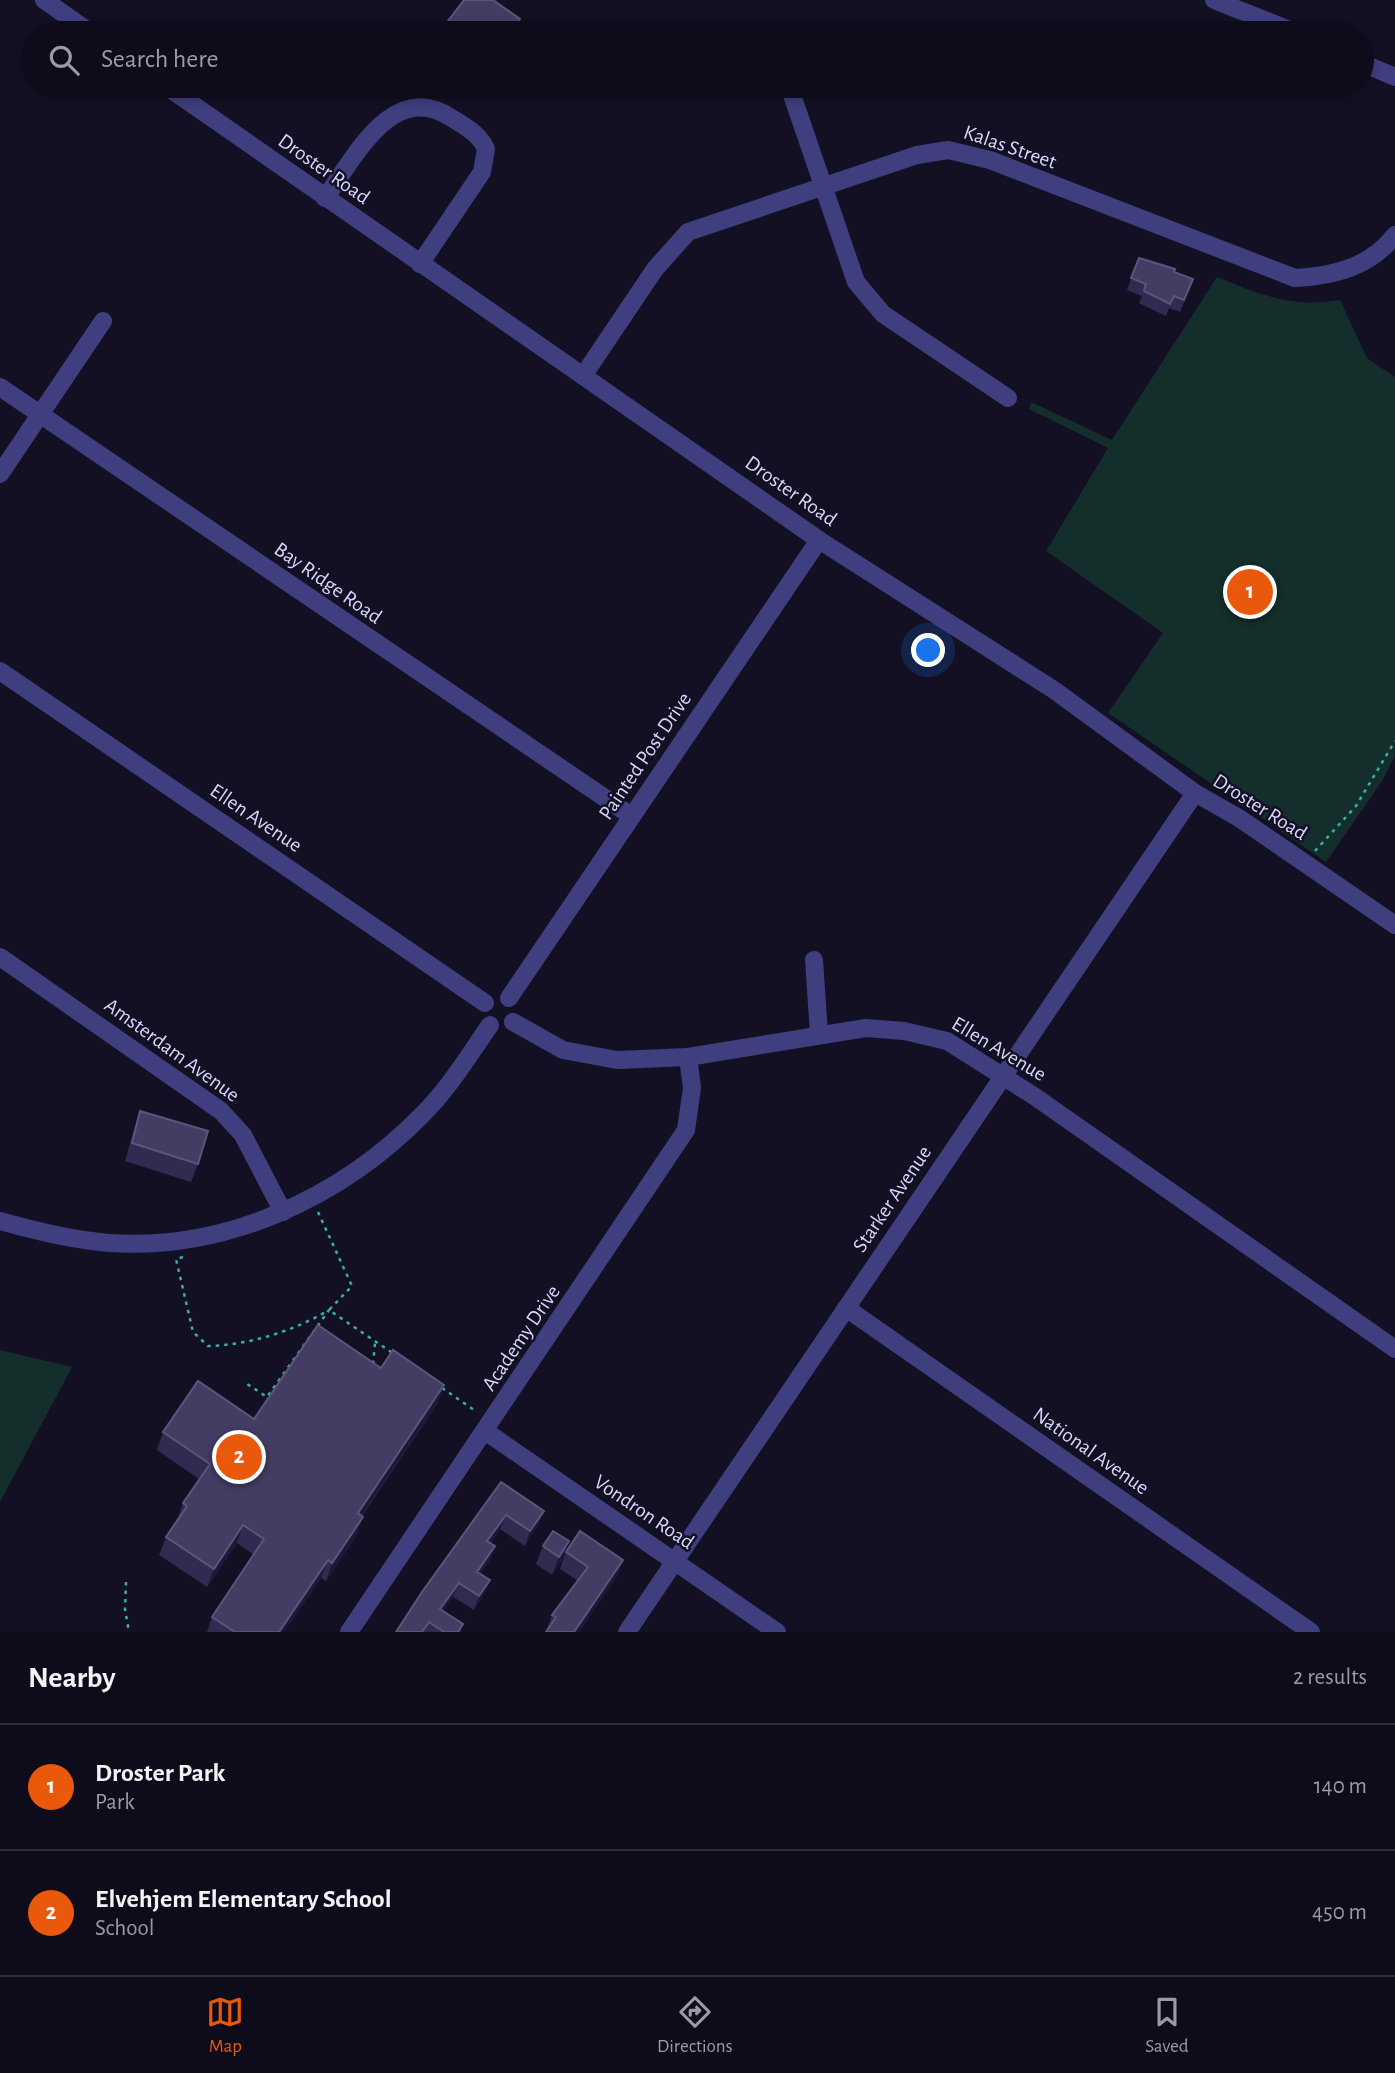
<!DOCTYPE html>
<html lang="en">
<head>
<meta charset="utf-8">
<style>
	:root { --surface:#0e0c1b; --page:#171524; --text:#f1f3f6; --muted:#9b9ba3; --line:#2e2c3a; --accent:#ea580c }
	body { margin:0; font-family:"Alegreya Sans",sans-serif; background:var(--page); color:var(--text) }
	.you { position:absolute; left:929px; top:651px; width:24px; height:24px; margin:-18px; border:5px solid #fff; border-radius:50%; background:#1a73e8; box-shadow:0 0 0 10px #1a73e833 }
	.badge { display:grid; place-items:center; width:46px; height:46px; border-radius:50%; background:var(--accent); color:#fff; font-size:23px; font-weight:700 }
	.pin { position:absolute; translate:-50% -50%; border:4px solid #fff; box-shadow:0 2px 7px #0006 }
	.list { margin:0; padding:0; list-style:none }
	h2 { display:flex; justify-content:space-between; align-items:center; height:91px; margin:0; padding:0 28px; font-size:30px }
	h2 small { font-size:23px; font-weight:400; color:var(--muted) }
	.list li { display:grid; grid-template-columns:46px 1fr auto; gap:21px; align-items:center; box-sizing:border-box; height:126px; padding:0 28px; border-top:2px solid var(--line) }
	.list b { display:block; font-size:26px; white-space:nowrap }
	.list p { margin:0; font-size:23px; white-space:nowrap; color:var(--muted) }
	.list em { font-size:23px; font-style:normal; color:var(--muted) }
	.icon { flex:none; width:38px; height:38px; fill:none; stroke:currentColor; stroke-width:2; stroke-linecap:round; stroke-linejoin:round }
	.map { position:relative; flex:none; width:1395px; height:1632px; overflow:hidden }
	.search { position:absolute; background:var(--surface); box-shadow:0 4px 10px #0003; left:21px; right:21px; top:21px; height:77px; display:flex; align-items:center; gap:18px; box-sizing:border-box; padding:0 24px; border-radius:38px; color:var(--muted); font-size:26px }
	.sheet { height:343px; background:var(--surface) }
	nav { display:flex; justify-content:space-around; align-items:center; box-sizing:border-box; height:98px; border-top:2px solid var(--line); background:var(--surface); font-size:19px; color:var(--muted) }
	nav a { display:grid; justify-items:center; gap:4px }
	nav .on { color:var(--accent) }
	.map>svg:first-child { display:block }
</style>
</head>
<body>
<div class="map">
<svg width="1395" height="1632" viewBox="0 0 1395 1632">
	<rect width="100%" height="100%" fill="#131024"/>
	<!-- green -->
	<g fill="#142e2c">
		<path d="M1217 277C1262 295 1290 308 1340 300L1367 358 1395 377V756L1382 781 1326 862 1108 713 1163 633 1046 551 1108 448 1029 409 1031 402 1112 440Z"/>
		<polygon points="0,1350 72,1367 0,1502"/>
	</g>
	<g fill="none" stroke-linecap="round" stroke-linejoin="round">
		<!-- path -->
		<g stroke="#38afa2" stroke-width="2.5" stroke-dasharray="3.5 5" stroke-linecap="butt">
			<polyline points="1315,851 1356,806 1395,741"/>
			<polyline points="318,1212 352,1286 329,1310 394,1354"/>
			<path d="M183 1257 176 1259 193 1332 208 1346C249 1345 294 1331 329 1310L267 1397 247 1384"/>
			<polyline points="373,1364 375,1343"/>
			<polyline points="442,1388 477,1412"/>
			<polyline points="126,1582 125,1609 129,1632"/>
		</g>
		<!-- minor -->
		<g stroke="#3f3f80" stroke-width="18">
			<polyline points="44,0 91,33"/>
			<polyline points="1214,0 1297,33"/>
			<polyline points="1362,63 1395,77"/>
			<polyline points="166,86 819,540 1054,690 1195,793 1239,818 1395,925"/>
			<polyline points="789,86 856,282 883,314 1008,398"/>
			<path d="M325 198C354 159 392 80 450 117 464 126 479 133 486 149L482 172 420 264"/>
			<path d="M583 376 655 269 688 232 917 155 948 150 990 160 1295 278C1334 276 1370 267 1395 235"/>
			<polyline points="0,387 630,815"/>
			<polyline points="0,474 103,321"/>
			<polyline points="0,671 485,1003"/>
			<polyline points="0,957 221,1111 243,1135 283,1212"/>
			<polyline points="814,960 819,1034"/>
			<polyline points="509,998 819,540"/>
			<polyline points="513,1022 563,1050 617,1060 688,1057 866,1028 904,1031 947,1041 1034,1096 1395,1349"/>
			<path d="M0 1221C35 1231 72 1240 109 1243 227 1251 342 1197 423 1114 450 1087 469 1055 490 1025"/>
			<polyline points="846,1308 1311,1632"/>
			<polyline points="485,1431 777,1632"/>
			<polyline points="349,1632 686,1130 692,1088 688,1057"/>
			<polyline points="627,1632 1195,793"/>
		</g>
	</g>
	<!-- wall -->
	<g fill="#312b51">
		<polygon points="448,21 515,33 444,33"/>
		<polygon points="460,86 487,86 478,98"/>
		<polygon points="1139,258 1193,279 1180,312 1169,308 1166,316 1139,303 1142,296 1127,290"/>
		<polygon points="140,1111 198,1164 191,1182 125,1161 134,1129"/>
		<polygon points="381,1368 438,1403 362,1516 357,1535 326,1581 321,1578 284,1632 207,1632 212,1617 254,1555 237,1543 207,1587 159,1555 166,1537 177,1521 183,1503 199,1479 157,1450 163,1432 254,1419"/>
		<polygon points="501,1482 544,1511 538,1525 525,1546 500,1529 491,1543 490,1560 480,1574 490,1580 484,1594 474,1610 453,1597 443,1611 463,1624 460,1632 396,1632"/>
		<polygon points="543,1546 563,1559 552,1575 536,1564"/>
		<polygon points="566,1552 623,1560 617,1576 579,1632 546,1632 552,1615 578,1581 560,1569"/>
	</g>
	<!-- shaded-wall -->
	<g fill="#1d1837">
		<polygon points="520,19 515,33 509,33"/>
		<polygon points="483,86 487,86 478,98"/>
		<polygon points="444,1385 438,1403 351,1531 358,1513"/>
		<polygon points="544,1511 538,1525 525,1546 530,1531"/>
		<polygon points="506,1515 500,1529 482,1555 487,1541"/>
		<polygon points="363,1517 357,1535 326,1581 332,1563"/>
		<polygon points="243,1525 237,1543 207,1587 214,1569"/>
		<polygon points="569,1541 563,1559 552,1575 559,1557"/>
		<polygon points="495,1546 490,1560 472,1586 477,1572"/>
		<polygon points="328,1560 321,1578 284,1632 279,1632"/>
		<polygon points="623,1560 617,1576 579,1632 574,1632"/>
		<polygon points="490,1580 484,1594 474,1610 479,1596"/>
		<polygon points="459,1583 453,1597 435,1623 440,1609"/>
	</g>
	<!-- building -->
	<g fill="#433d63" stroke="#5a557b" stroke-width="2">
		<polygon points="464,0 493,0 520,19 509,33 449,33 448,21"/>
		<polygon points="1139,258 1175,269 1174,272 1193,279 1184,300 1174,296 1170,304 1144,291 1146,284 1131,278"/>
		<polygon points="140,1111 208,1131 198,1164 132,1143"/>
		<polygon points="318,1325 381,1368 393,1350 444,1385 358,1513 363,1517 332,1563 328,1560 279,1632 235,1632 212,1617 264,1539 243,1525 214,1569 166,1537 187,1506 183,1503 210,1464 163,1432 198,1381 254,1419"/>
		<polygon points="501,1482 544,1511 530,1531 506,1515 487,1541 495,1546 477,1572 490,1580 479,1596 459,1583 440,1609 463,1624 458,1632 444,1632 429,1622 422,1632 396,1632 422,1592"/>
		<polygon points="553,1531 569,1541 559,1557 543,1546"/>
		<polygon points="580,1531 623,1560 574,1632 546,1632 556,1617 552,1615 588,1567 566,1552"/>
	</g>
	<g text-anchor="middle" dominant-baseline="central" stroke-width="5" stroke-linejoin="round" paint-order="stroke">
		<!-- street labels -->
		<g font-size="21" fill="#d9d6fc" stroke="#131024">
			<text transform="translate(1010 147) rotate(19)">Kalas Street</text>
			<text transform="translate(324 169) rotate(35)">Droster Road</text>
			<text transform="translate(791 491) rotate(35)">Droster Road</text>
			<text transform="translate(328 583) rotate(35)">Bay Ridge Road</text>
			<text transform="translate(645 756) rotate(-56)">Painted Post Drive</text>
			<text transform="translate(1260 807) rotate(32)">Droster Road</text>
			<text transform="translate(256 818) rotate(34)">Ellen Avenue</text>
			<text transform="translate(999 1049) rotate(31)">Ellen Avenue</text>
			<text transform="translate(172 1050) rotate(36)">Amsterdam Avenue</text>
			<text transform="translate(892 1199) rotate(-56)">Starker Avenue</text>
			<text transform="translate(521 1338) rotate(-56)">Academy Drive</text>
			<text transform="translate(1091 1451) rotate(35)">National Avenue</text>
			<text transform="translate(644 1512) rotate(34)">Vondron Road</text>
		</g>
	</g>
</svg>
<div class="you"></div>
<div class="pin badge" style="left:1250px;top:592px">1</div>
<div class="pin badge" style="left:239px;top:1457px">2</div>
<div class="search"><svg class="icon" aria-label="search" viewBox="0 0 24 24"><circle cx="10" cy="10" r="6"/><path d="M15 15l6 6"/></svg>Search here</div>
</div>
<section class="sheet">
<h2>Nearby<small>2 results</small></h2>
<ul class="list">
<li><span class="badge">1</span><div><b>Droster Park</b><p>Park</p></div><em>140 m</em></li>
<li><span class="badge">2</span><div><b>Elvehjem Elementary School</b><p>School</p></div><em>450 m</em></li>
</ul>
</section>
<nav>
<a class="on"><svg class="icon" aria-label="map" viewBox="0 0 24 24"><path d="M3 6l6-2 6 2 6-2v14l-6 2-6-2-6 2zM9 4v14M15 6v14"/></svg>Map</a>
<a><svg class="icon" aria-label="directions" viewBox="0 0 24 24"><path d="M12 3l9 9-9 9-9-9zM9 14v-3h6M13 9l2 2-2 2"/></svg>Directions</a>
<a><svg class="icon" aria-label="saved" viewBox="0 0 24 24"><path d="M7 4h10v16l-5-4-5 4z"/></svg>Saved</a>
</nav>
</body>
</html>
